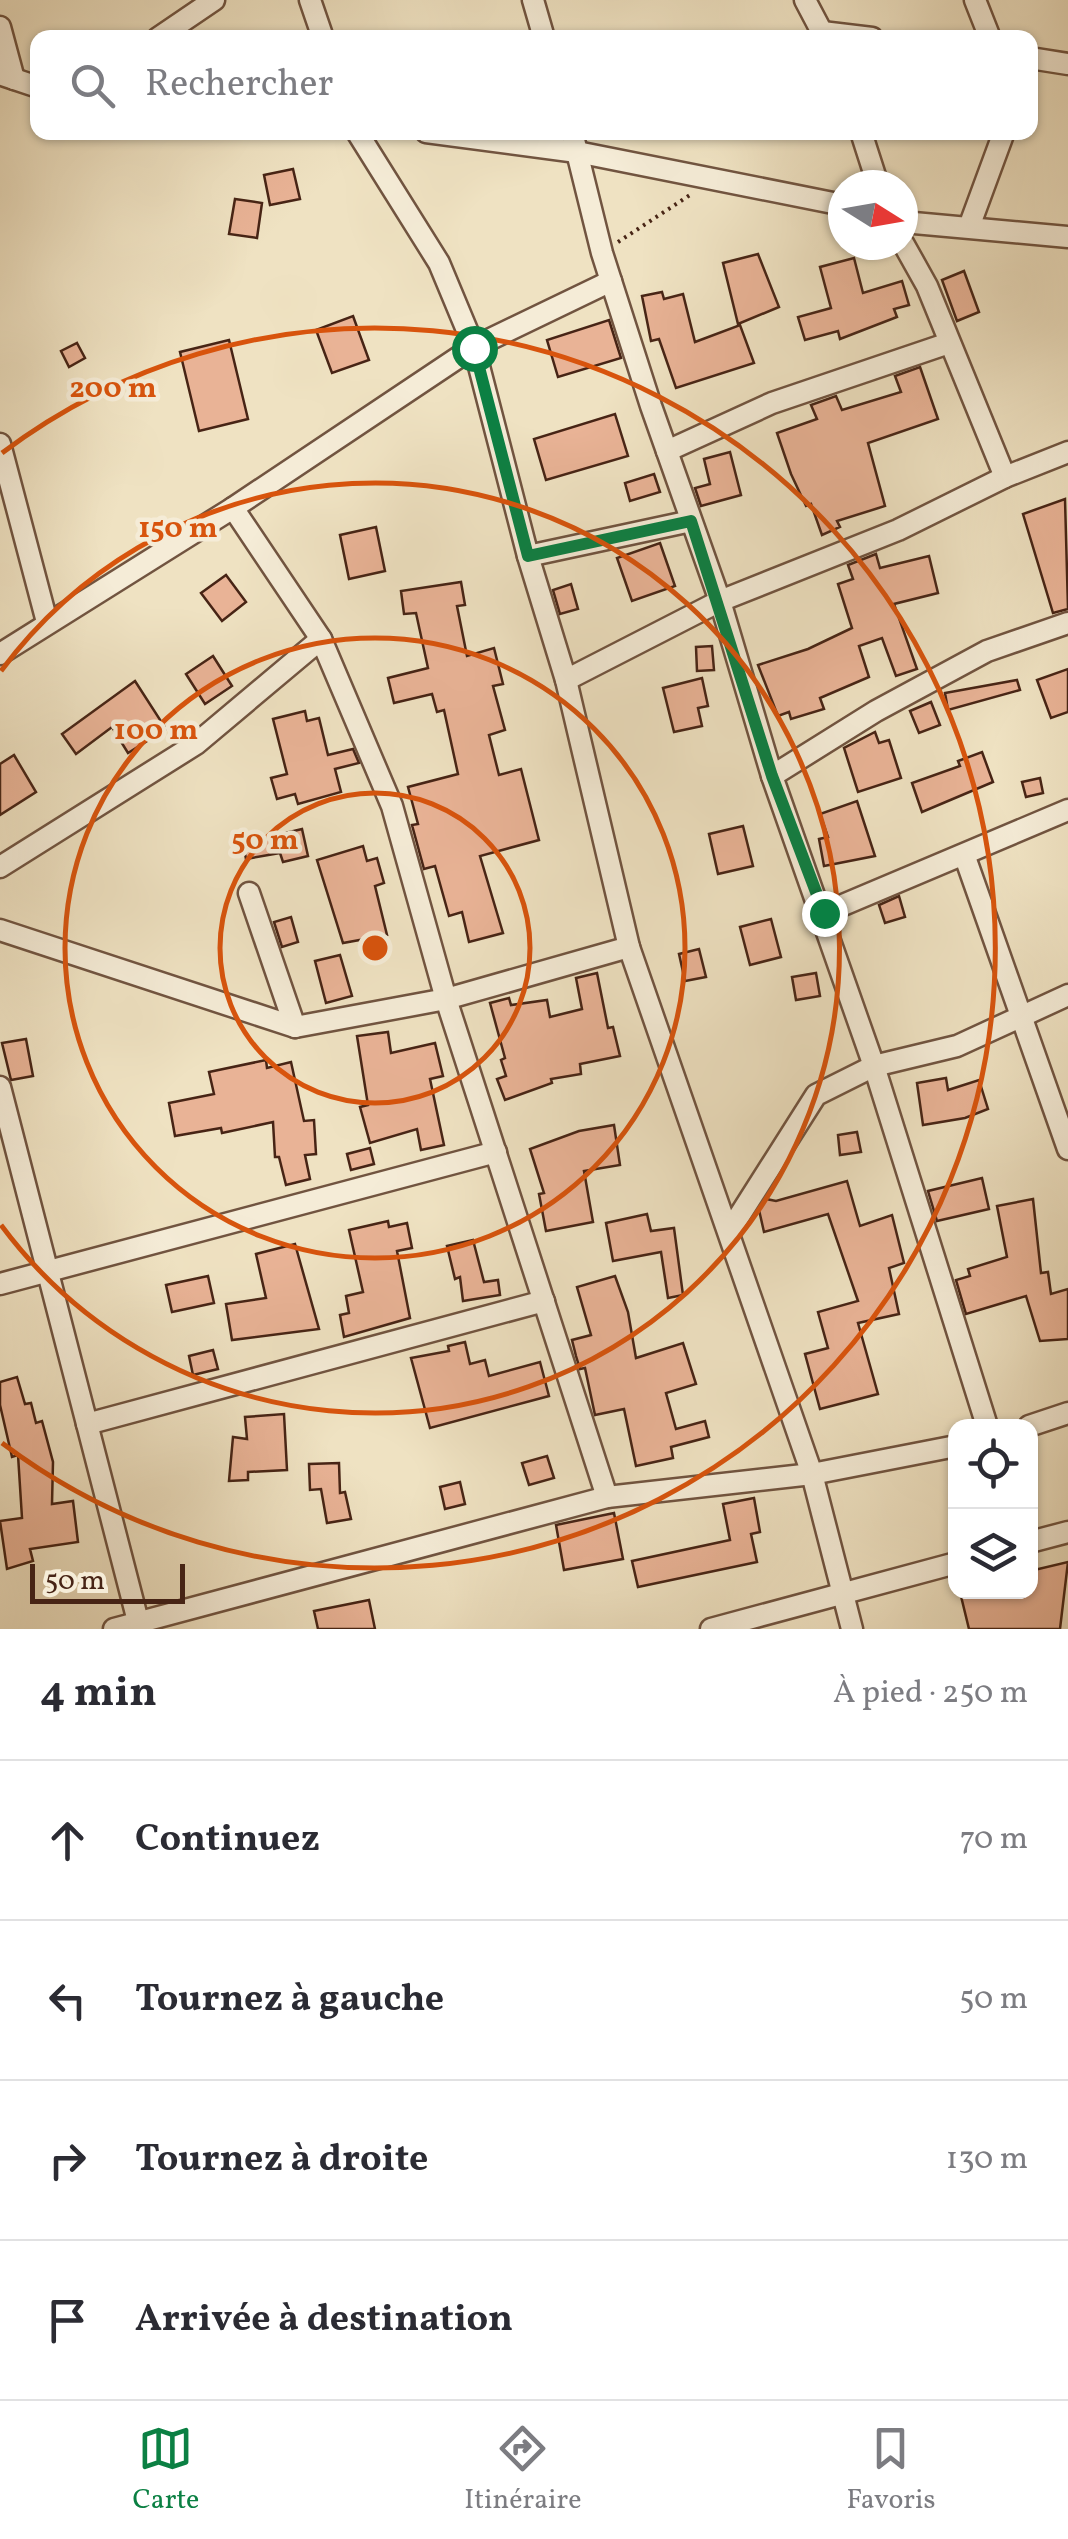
<!DOCTYPE html>
<html lang="fr">
<head>
<meta charset="utf-8">
<style>
	:root { --surface:#fff; --page:#f2f2f3; --text:#2b2b33; --muted:#7c7c81; --line:#e1e1e2; --accent:#0b8043 }
	body { margin:0; font-family:Vollkorn,serif; background:var(--page); color:var(--text) }
	.controls { position:absolute; right:30px; bottom:30px; display:grid; overflow:hidden; border-radius:20px; box-shadow:0 2px 8px #0004 }
	.controls button { width:90px; height:90px; display:grid; place-items:center; padding:0; border:0; border-bottom:2px solid var(--line); background:var(--surface); color:var(--text); font:50px sans-serif }
	.compass { position:absolute; left:828px; top:170px; width:90px; height:90px; border-radius:50%; background:var(--surface); box-shadow:0 2px 8px #0004; rotate:101deg }
	.scale { position:absolute; left:30px; bottom:25px; width:155px; box-sizing:border-box; padding-left:10px; border:5px solid #472415; border-top:0; font-size:28px; line-height:35px; white-space:nowrap; color:#472415; -webkit-text-stroke:8px #f5ecd7; paint-order:stroke }
	.stop { position:absolute; width:30px; height:30px; margin:-22px; border:8px solid #0b8043; border-radius:50%; background:#fff }
	.stop.end { background:#0b8043; border-color:#fff; box-shadow:0 2px 10px #0008 }
	.list { margin:0; padding:0; list-style:none }
	h2 { display:flex; justify-content:space-between; align-items:center; height:130px; margin:0; padding:0 40px; font-size:42px }
	h2 small { font-size:32px; font-weight:400; color:var(--muted) }
	.list li { display:grid; grid-template-columns:65px 1fr auto; gap:30px; align-items:center; box-sizing:border-box; height:160px; padding:0 40px; border-top:2px solid var(--line) }
	.list b { display:block; font-size:38px; white-space:nowrap }
	.list em { font-size:32px; font-style:normal; color:var(--muted) }
	.icon { flex:none; width:55px; height:55px; fill:none; stroke:currentColor; stroke-width:2; stroke-linecap:round; stroke-linejoin:round }
	.map { position:relative; flex:none; width:1068px; height:1629px; overflow:hidden }
	.search { position:absolute; background:var(--surface); box-shadow:0 2px 8px #0004; left:30px; right:30px; top:30px; height:110px; display:flex; align-items:center; gap:25px; box-sizing:border-box; padding:0 35px; border-radius:20px; color:var(--muted); font-size:38px }
	.sheet { height:770px; background:var(--surface) }
	nav { display:flex; justify-content:space-around; align-items:center; box-sizing:border-box; height:140px; border-top:2px solid var(--line); background:var(--surface); font-size:28px; color:var(--muted) }
	nav a { display:grid; justify-items:center; gap:5px }
	nav .on { color:var(--accent) }
	.map>svg:first-child { display:block }
</style>
</head>
<body>
<div class="map">
<svg width="1068" height="1629" viewBox="0 0 1068 1629">
	<rect width="100%" height="100%" fill="#efe2c2"/>
	<filter id="stains"><feTurbulence type="fractalNoise" baseFrequency=".002" numOctaves="4"/><feColorMatrix values="0 0 0 0 .2 0 0 0 0 .09 0 0 0 0 .02 0 0 0 .5 -.17"/></filter>
	<radialGradient id="worn" r=".72"><stop offset=".6" stop-color="#630" stop-opacity="0"/><stop offset="1" stop-color="#630" stop-opacity=".3"/></radialGradient>
	<!-- building -->
	<g fill="#e9b396" stroke="#472415" stroke-width="2.5">
		<polygon points="293,169 300,199 270,205 264,175"/>
		<polygon points="235,199 262,203 257,238 229,234"/>
		<polygon points="758,254 779,307 738,324 723,263"/>
		<polygon points="854,258 863,293 902,281 909,305 894,309 897,317 840,339 838,331 805,340 798,317 831,308 820,267"/>
		<polygon points="964,271 979,312 957,321 942,280"/>
		<polygon points="662,292 664,299 683,294 695,342 740,325 754,363 676,388 659,339 651,341 642,296"/>
		<polygon points="353,316 369,360 332,373 316,330"/>
		<polygon points="609,320 621,358 558,377 547,340"/>
		<polygon points="229,340 248,419 199,431 180,352"/>
		<polygon points="77,343 85,358 69,367 61,351"/>
		<polygon points="920,367 938,419 868,443 885,506 837,521 840,527 822,535 811,504 806,506 791,474 777,433 817,419 811,405 836,396 842,410 901,392 895,376"/>
		<polygon points="615,414 628,456 546,480 534,439"/>
		<polygon points="730,452 741,495 701,506 695,488 710,484 704,459"/>
		<polygon points="654,474 660,492 630,501 625,483"/>
		<polygon points="1065,499 1068,609 1053,613 1023,514"/>
		<polygon points="376,527 385,571 349,579 340,535"/>
		<polygon points="660,543 675,586 632,601 617,558"/>
		<polygon points="876,554 880,568 929,556 938,593 894,604 917,669 896,676 882,638 859,646 869,677 820,698 824,709 791,719 789,712 778,716 758,665 808,649 852,628 838,584 853,579 848,565"/>
		<polygon points="226,575 246,602 222,621 201,593"/>
		<polygon points="461,582 465,605 457,606 467,656 494,648 503,684 493,686 505,730 489,735 499,775 521,769 539,840 480,856 503,933 469,942 462,912 449,916 435,866 424,869 412,825 418,824 408,787 458,774 444,710 437,712 432,694 394,703 388,678 428,668 416,613 404,614 401,591"/>
		<polygon points="571,584 578,609 560,614 553,590"/>
		<polygon points="712,646 714,670 697,671 696,647"/>
		<polygon points="213,656 232,686 205,704 186,674"/>
		<polygon points="1068,669 1068,712 1051,718 1037,680"/>
		<polygon points="702,678 708,706 698,708 702,726 674,732 663,688"/>
		<polygon points="1017,680 1020,690 948,710 945,693"/>
		<polygon points="135,681 166,729 128,753 112,727 76,754 62,734"/>
		<polygon points="931,702 940,725 919,733 910,711"/>
		<polygon points="305,711 307,721 319,718 328,755 353,749 359,763 335,769 341,792 298,804 295,794 277,799 271,778 287,774 273,719"/>
		<polygon points="875,732 879,743 889,740 901,778 858,792 844,748"/>
		<polygon points="982,752 993,782 922,812 912,783 960,766 958,761"/>
		<polygon points="14,755 36,792 0,815 0,764"/>
		<polygon points="1040,778 1043,793 1026,797 1022,782"/>
		<polygon points="857,801 875,856 824,866 819,839 828,837 820,814"/>
		<polygon points="743,826 753,866 718,874 709,834"/>
		<polygon points="302,829 308,856 283,862 280,853 246,859 243,843"/>
		<polygon points="363,846 367,861 377,858 384,883 375,886 387,935 343,943 317,860"/>
		<polygon points="899,896 905,917 885,923 879,905"/>
		<polygon points="291,917 298,942 282,947 274,922"/>
		<polygon points="771,919 781,957 750,965 740,927"/>
		<polygon points="699,949 706,977 685,981 679,954"/>
		<polygon points="340,955 352,996 326,1003 315,961"/>
		<polygon points="597,973 608,1028 613,1027 620,1056 580,1064 581,1074 551,1079 552,1083 505,1100 497,1079 506,1076 501,1060 505,1058 490,1003 509,998 511,1005 547,1000 550,1017 582,1009 576,978"/>
		<polygon points="816,973 820,996 796,1000 792,977"/>
		<polygon points="388,1032 391,1053 435,1043 443,1076 430,1079 444,1145 421,1150 417,1129 370,1143 360,1107 368,1105 357,1036"/>
		<polygon points="26,1039 33,1076 11,1080 2,1043"/>
		<polygon points="266,1060 267,1068 291,1062 304,1121 314,1120 316,1154 305,1155 310,1179 286,1185 279,1157 275,1157 273,1122 222,1133 221,1128 175,1136 169,1103 214,1094 209,1072"/>
		<polygon points="946,1078 948,1090 979,1080 988,1109 965,1118 923,1125 917,1083"/>
		<polygon points="614,1125 620,1165 584,1171 593,1222 546,1231 539,1194 544,1193 530,1149 579,1131"/>
		<polygon points="857,1132 861,1152 840,1155 838,1135"/>
		<polygon points="370,1148 374,1164 351,1170 347,1154"/>
		<polygon points="982,1178 989,1209 937,1221 928,1191"/>
		<polygon points="847,1181 860,1226 892,1215 904,1263 889,1268 899,1314 858,1323 878,1394 820,1409 805,1354 828,1348 818,1312 858,1301 828,1214 764,1232 759,1210 766,1199 776,1201"/>
		<polygon points="1033,1199 1041,1273 1048,1272 1051,1294 1068,1289 1068,1339 1040,1341 1026,1296 966,1314 956,1280 970,1276 968,1269 1007,1257 997,1206"/>
		<polygon points="647,1214 651,1231 674,1228 683,1295 668,1298 661,1252 613,1261 606,1223"/>
		<polygon points="388,1221 389,1227 407,1223 412,1248 397,1251 410,1318 344,1337 340,1315 349,1313 346,1296 363,1292 349,1230"/>
		<polygon points="473,1240 484,1282 498,1280 500,1295 463,1301 460,1277 455,1279 447,1246"/>
		<polygon points="295,1244 319,1329 232,1340 226,1304 266,1298 256,1254"/>
		<polygon points="208,1276 214,1303 172,1312 166,1285"/>
		<polygon points="615,1276 628,1312 636,1358 683,1343 696,1384 666,1393 676,1429 705,1421 709,1437 671,1447 673,1458 636,1466 624,1409 595,1415 585,1368 580,1369 576,1356 572,1340 591,1335 577,1287"/>
		<polygon points="465,1342 470,1364 485,1360 489,1376 540,1362 549,1396 430,1428 411,1358 449,1351 448,1346"/>
		<polygon points="213,1350 218,1369 193,1375 189,1356"/>
		<polygon points="17,1377 25,1404 31,1403 36,1423 42,1421 53,1462 52,1504 73,1501 78,1542 30,1549 33,1561 7,1569 0,1521 22,1518 18,1455 12,1457 0,1405 0,1382"/>
		<polygon points="284,1414 287,1470 248,1472 248,1480 229,1481 233,1437 247,1439 245,1417"/>
		<polygon points="547,1456 554,1478 529,1485 522,1463"/>
		<polygon points="339,1463 340,1493 345,1492 351,1519 327,1523 321,1489 310,1490 309,1464"/>
		<polygon points="460,1482 465,1504 445,1509 440,1487"/>
		<polygon points="754,1498 760,1532 751,1534 757,1562 638,1587 632,1561 730,1540 723,1504"/>
		<polygon points="614,1513 623,1559 564,1570 556,1525"/>
		<polygon points="1068,1562 1060,1629 969,1629 960,1592 1030,1592 1030,1571"/>
		<polygon points="369,1600 375,1629 318,1629 314,1611"/>
	</g>
	<g fill="none" stroke-linecap="round" stroke-linejoin="round">
		<defs>
			<g id="minor">
				<polyline points="310,0 323,38"/>
				<polyline points="533,0 544,38"/>
				<polyline points="805,0 825,38"/>
				<polyline points="975,0 990,38"/>
				<polyline points="0,27 14,79"/>
				<polyline points="822,32 872,38"/>
				<polyline points="158,38 214,0"/>
				<polyline points="1030,58 1068,64"/>
				<polyline points="2,75 38,87"/>
				<polyline points="357,132 439,263 474,347 528,556 566,680 629,947 812,1474 852,1629"/>
				<polyline points="426,132 577,152 843,205"/>
				<polyline points="572,132 602,253 651,406 720,601 772,776 874,1066 987,1426"/>
				<polyline points="861,132 878,185"/>
				<polyline points="903,222 1068,237"/>
				<polyline points="969,227 1004,132"/>
				<polyline points="903,243 927,286 1005,477"/>
				<polyline points="0,444 47,622"/>
				<polyline points="667,451 772,403 949,343"/>
				<polyline points="233,508 321,639 392,806 446,999 607,1497"/>
				<polyline points="528,556 691,521"/>
				<polyline points="0,654 233,508 474,347 611,281"/>
				<polyline points="566,680 720,601 898,530 1005,477 1068,452"/>
				<polyline points="772,776 876,711 987,651 1068,623"/>
				<polyline points="965,857 1068,1149"/>
				<polyline points="0,867 196,744 321,639"/>
				<polyline points="249,893 295,1027"/>
				<polyline points="824,913 1068,810"/>
				<polyline points="0,930 295,1027 446,999 629,947"/>
				<polyline points="0,1087 140,1629"/>
				<polyline points="729,1232 816,1095 874,1066 957,1046 1068,995"/>
				<polyline points="0,1284 496,1152"/>
				<polyline points="87,1424 544,1301"/>
				<polyline points="1029,1426 1068,1413"/>
				<polyline points="1030,1542 1068,1532"/>
				<polyline points="114,1629 607,1497 812,1474 956,1446"/>
				<polyline points="711,1629 956,1563"/>
			</g>
		</defs>
		<!-- minor casing -->
		<use href="#minor" stroke="#715440" stroke-width="25"/>
		<!-- path -->
		<polyline stroke="#472415" stroke-width="4" stroke-dasharray="2.5 5" stroke-linecap="butt" points="618,242 690,195"/>
		<!-- minor -->
		<use href="#minor" stroke="#f5ecd7" stroke-width="20"/>
	</g>
	<g fill="none" stroke-linecap="round" stroke-linejoin="round">
		<!-- route -->
		<polyline stroke="#0b8043" stroke-width="12" points="474,348 528,556 691,521 772,776 824,913"/>
	</g>
	<!-- distance rings -->
	<g fill="none" stroke="#d8540d" stroke-width="5">
		<circle cx="375" cy="948" r="155"/>
		<circle cx="375" cy="948" r="310"/>
		<path d="M1 671A465 465 0 1 1 1 1225"/>
		<path d="M2 453A620 620 0 1 1 2 1443"/>
	</g>
	<circle cx="375" cy="948" r="15" fill="#d8540d" stroke="#f5ecd7" stroke-width="5"/>
	<g font-size="30" text-anchor="middle" font-weight="bold" fill="#d8540d" stroke="#f5ecd7" stroke-width="9" stroke-linejoin="round" paint-order="stroke">
		<text x="113" y="397">200 m</text>
		<text x="178" y="537">150 m</text>
		<text x="156" y="739">100 m</text>
		<text x="265" y="849">50 m</text>
	</g>
	<rect width="100%" height="100%" filter="url(#stains)"/>
	<rect width="100%" height="100%" fill="url(#worn)"/>
</svg>
<div class="controls">
<button><svg class="icon" aria-label="locate" viewBox="0 0 24 24"><circle cx="12" cy="12" r="6"/><path d="M12 2v4M12 18v4M2 12h4M18 12h4"/></svg></button>
<button><svg class="icon" aria-label="layers" viewBox="0 0 24 24"><path d="M12 4l9 5-9 5-9-5zM3 14l9 5 9-5"/></svg></button>
</div>
<svg class="compass" viewBox="-18 -18 36 36"><path d="M0-13l5 13h-10z" fill="#e53935"/><path d="M0 13l5-13h-10z" fill="#7c7c81"/></svg>
<div class="scale">50 m</div>
<div class="stop" style="left:474px;top:348px"></div>
<div class="stop end" style="left:824px;top:913px"></div>
<div class="search"><svg class="icon" aria-label="search" viewBox="0 0 24 24"><circle cx="10" cy="10" r="6"/><path d="M15 15l6 6"/></svg>Rechercher</div>
</div>
<section class="sheet">
<h2>4 min<small>À pied · 250 m</small></h2>
<ul class="list">
<li><svg class="icon" aria-label="ahead" viewBox="0 0 24 24"><path d="M12 20V5M6 11l6-6 6 6"/></svg><div><b>Continuez</b></div><em>70 m</em></li>
<li><svg class="icon" aria-label="left" viewBox="0 0 24 24"><path d="M17 20v-9H6M10 6l-5 5 5 5"/></svg><div><b>Tournez à gauche</b></div><em>50 m</em></li>
<li><svg class="icon" aria-label="right" viewBox="0 0 24 24"><path d="M7 20v-9h11M14 6l5 5-5 5"/></svg><div><b>Tournez à droite</b></div><em>130 m</em></li>
<li><svg class="icon" aria-label="arrive" viewBox="0 0 24 24"><path d="M6 21V4h12l-3 4 3 4H6"/></svg><div><b>Arrivée à destination</b></div></li>
</ul>
</section>
<nav>
<a class="on"><svg class="icon" aria-label="map" viewBox="0 0 24 24"><path d="M3 6l6-2 6 2 6-2v14l-6 2-6-2-6 2zM9 4v14M15 6v14"/></svg>Carte</a>
<a><svg class="icon" aria-label="directions" viewBox="0 0 24 24"><path d="M12 3l9 9-9 9-9-9zM9 14v-3h6M13 9l2 2-2 2"/></svg>Itinéraire</a>
<a><svg class="icon" aria-label="saved" viewBox="0 0 24 24"><path d="M7 4h10v16l-5-4-5 4z"/></svg>Favoris</a>
</nav>
</body>
</html>
